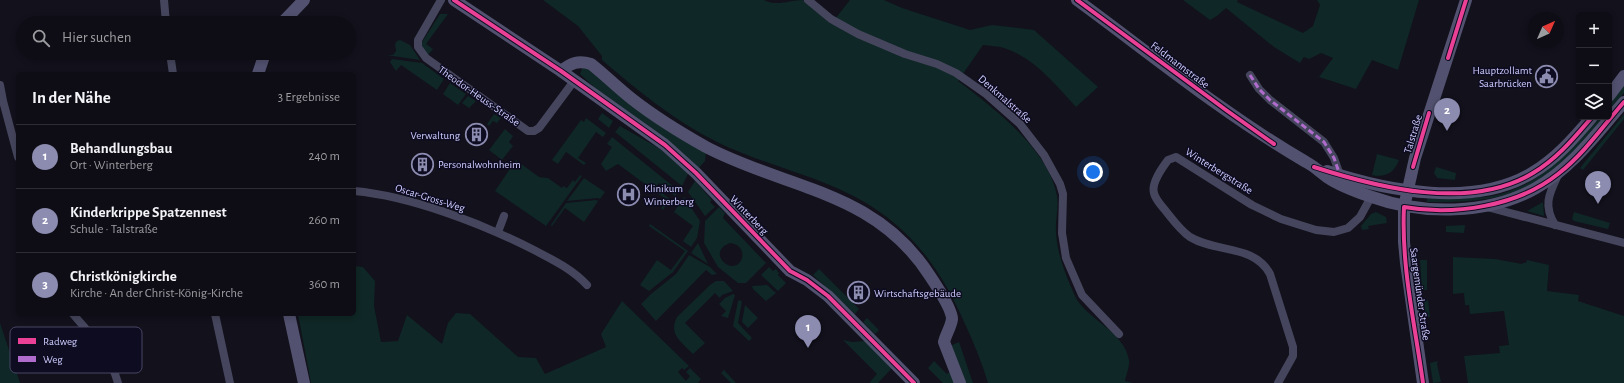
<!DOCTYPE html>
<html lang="de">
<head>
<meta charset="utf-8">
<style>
	:root { --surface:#0e0d15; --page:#17161e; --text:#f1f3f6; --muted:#9b9ca0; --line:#2e2d34; --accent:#8c8bb0 }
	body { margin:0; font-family:"Alegreya Sans",sans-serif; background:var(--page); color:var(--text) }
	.controls { position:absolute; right:12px; top:12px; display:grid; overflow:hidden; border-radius:6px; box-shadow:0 2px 6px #0003 }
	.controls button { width:36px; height:36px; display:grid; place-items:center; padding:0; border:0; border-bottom:1px solid var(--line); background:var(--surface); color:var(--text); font:20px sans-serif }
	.compass { position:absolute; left:1528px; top:12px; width:36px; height:36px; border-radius:50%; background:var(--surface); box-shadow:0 2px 6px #0003; rotate:45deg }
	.you { position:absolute; left:1093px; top:172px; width:14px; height:14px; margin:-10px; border:3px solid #fff; border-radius:50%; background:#1a73e8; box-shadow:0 0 0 6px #1a73e833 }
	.badge { display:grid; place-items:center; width:26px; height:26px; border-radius:50%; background:var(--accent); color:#fff; font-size:13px; font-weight:700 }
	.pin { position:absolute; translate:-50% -33px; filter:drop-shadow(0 1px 2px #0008) }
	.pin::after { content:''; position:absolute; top:21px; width:14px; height:12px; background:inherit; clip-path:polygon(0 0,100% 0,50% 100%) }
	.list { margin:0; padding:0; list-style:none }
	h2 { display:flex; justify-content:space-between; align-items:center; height:52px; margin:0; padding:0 16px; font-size:17px }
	h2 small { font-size:13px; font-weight:400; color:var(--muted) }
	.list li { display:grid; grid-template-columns:26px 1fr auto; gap:12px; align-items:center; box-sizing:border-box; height:64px; padding:0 16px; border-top:1px solid var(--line) }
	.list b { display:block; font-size:15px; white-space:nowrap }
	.list p { margin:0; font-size:13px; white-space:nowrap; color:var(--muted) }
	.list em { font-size:13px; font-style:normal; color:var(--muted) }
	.icon { flex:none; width:22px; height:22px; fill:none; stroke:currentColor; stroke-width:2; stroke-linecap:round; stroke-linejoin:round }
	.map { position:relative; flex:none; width:1624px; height:383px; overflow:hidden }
	.search { position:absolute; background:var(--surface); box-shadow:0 2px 6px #0003; left:16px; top:16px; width:340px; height:44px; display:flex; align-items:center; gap:10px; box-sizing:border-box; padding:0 14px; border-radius:22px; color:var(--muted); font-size:15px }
	.panel { position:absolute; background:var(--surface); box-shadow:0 2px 6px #0003; left:16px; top:72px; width:340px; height:244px; border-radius:6px }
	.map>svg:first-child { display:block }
</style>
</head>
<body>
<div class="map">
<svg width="1624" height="383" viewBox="0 0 1624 383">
	<rect width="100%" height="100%" fill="#12111c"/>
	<!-- green -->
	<g fill="#0f2726" fill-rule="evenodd">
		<path d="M543 0H764C778 7 788 0 803 0L831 24 850 0H884L902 8 970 30 992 25 1034 30 1098 87 1076 107C1055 84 1035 58 1004 48 998 46 990 46 983 45L958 81C993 107 1049 150 1057 196 1059 208 1055 220 1056 232 1057 254 1066 276 1075 296 1086 319 1124 331 1129 360 1130 366 1126 375 1125 381L1133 383H988C982 363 974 343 965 324 938 262 904 219 841 190 801 172 758 162 717 142 675 121 638 91 602 60V56L578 26Z"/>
		<polygon points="1183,0 1238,0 1237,2 1303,33 1313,26 1320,5 1317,0 1419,0 1398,70 1372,60 1356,89 1319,77 1333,58 1321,53 1309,59 1304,57 1300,63 1274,47 1226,8 1217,16 1210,20"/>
		<polygon points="440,14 448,14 426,44 433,49 428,55 422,46 422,42"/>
		<polygon points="400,40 410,45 420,60 386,55 393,55 396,51 395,44 397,41"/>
		<polygon points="392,59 422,63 444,79 437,90 401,65 396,71 390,62"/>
		<polygon points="586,67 706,152 705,161 698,169 593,88 594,87 580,74 582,68"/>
		<polygon points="450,83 466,94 458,105 443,94"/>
		<polygon points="1624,85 1624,93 1609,111 1609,104"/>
		<polygon points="468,96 476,101 469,108 462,103"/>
		<polygon points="602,113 613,121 609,128 598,119"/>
		<polygon points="494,114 501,118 497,123 493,121 489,126 487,124"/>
		<polygon points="1624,114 1624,119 1583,170 1580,168"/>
		<path d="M1598 117H1604C1591 133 1578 152 1561 165 1516 200 1482 202 1427 202V198C1446 198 1467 199 1486 197 1538 189 1566 155 1598 117Z"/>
		<polygon points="586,118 606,133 603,137 596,132 578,158 586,163 584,165 566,152 558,164 552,160 581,120 584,122"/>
		<polygon points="620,126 662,150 689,172 682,186 615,132"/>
		<polygon points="505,129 513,136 509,142 513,146 502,160 489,150"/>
		<polygon points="612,137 679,191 675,196 659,183 653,190 618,164 606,171 601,164 612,147 607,144"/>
		<path d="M1377 154 1399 160C1394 173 1385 178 1372 175Z"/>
		<polygon points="516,160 539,177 548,178 562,188 563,186 567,188 573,180 575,182 580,175 582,176 546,226 495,191"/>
		<polygon points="1436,167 1456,173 1455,180 1437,178 1434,173"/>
		<polygon points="584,178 605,192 600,199 598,198 567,201"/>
		<polygon points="695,181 712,200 710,202 715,207 705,216 688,192"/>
		<polygon points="658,190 670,199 663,210 661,208 667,200 656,192"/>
		<polygon points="684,197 700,221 697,238 691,247 683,241 693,226 674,212"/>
		<polygon points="596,200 598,201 584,222 565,208 552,226 551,225 566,203"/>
		<polygon points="1543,202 1544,216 1527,211"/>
		<path d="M719 207 725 213 723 218 766 263 746 283H738L718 267 704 243 705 221ZM730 243C738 244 744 249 742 258 735 279 704 253 730 243Z"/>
		<polygon points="1376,212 1386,217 1387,223 1368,226 1369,229 1362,230 1361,226 1371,214"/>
		<polygon points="1574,212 1610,223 1608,229 1574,221 1572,219"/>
		<polygon points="650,224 688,251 673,272 649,291 640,285 657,260 671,270 685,251 649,226"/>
		<polygon points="1465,225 1464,233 1446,232 1446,226"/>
		<polygon points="698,243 708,264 691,253"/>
		<polygon points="689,255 710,267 717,274 712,275 706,270 656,321 641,304 651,294 676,274"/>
		<polygon points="1453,257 1495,259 1522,264 1523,263 1526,263 1527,260 1549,265 1547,291 1579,295 1578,301 1624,316 1624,383 1468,383 1464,356 1500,353 1499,346 1509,345 1504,311 1470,314 1469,305 1465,305 1464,293 1453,294"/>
		<polygon points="1427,260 1427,290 1422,290 1420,260"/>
		<polygon points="354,266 363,267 375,281 374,306 381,342 398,341 407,315 442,344 448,323 456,313 470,314 518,357 536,358 545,374 606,347 601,334 622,301 689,366 684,370 682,368 678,372 686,381 690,376 686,372 690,368 701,379 698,383 311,383 298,314 354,314"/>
		<polygon points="769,267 773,271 776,269 779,273 778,275 786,283 778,291 761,275"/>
		<polygon points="819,269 859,309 855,314 813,275"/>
		<path d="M716 281H724L733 291 722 295 720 298 715 293 685 323 705 343 693 354C682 342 668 335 677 317L710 285Z"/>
		<polygon points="767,285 776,293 766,301 753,289 752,286"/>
		<polygon points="733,294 735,295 728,318 721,316 726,311 719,304 725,298"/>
		<polygon points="740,300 742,302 738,323 752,338 749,341 733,326 738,301"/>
		<polygon points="1428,300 1430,317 1425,317 1423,301"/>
		<polygon points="745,305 758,318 748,328 742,322"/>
		<polygon points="867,318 879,330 875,334 863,322"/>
		<polygon points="0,323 20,383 0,383"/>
		<polygon points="843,340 852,342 865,341 893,367 878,383 871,383 870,382 877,374"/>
		<polygon points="959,342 973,383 965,383 961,369 950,346"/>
		<polygon points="934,361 947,374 952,370 956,383 943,383 928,368"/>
		<polygon points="1438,361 1437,364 1441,382 1433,383 1430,363"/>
		<polygon points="724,370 736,383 731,383 721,373"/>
	</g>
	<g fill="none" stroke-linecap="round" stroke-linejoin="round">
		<!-- street -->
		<g stroke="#45465d" stroke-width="8">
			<polyline points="164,0 166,23"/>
			<polyline points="441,0 418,40 418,47 426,58 528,131 534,131 539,128 574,81"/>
			<polyline points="808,0 831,19 858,34 905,54 937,64 956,73 986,94 1020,124 1044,155 1060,184 1063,194 1062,233 1066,258 1082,295 1119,334"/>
			<polyline points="170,53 173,74"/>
			<polyline points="1250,75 1259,89 1270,100 1324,142 1334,158 1340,175"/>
			<polyline points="0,85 3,101 18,157"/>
			<path d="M354 191C411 196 483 224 534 250 553 260 572 269 587 285"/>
			<polyline points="1487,207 1624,243"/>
			<path d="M1555 225C1543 205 1549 194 1558 175"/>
			<polyline points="498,232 504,216"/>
			<path d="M73 314C93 338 109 351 118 383"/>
			<polyline points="215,314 230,383"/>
			<path d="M1278 383 1293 356V347L1270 274C1254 244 1216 253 1190 237 1180 230 1173 220 1165 210 1161 205 1155 199 1154 193 1151 183 1162 168 1168 160L1176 157 1252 205 1281 219 1316 230 1334 232 1348 228 1360 217 1371 197"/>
		</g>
		<!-- secondary -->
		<g stroke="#525270" stroke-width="12">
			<polyline points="454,0 561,71 665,145 696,173 790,271 807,280 828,296 914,383"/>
			<path d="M1077 0C1152 55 1225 115 1306 162 1314 166 1320 172 1327 177 1340 186 1357 192 1372 197 1422 215 1489 215 1536 188 1573 167 1597 133 1624 102"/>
			<polyline points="282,23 304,0"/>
			<path d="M561 71C571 63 578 60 591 64 605 75 618 88 632 99 655 117 681 133 706 147 788 190 875 190 930 276 936 285 952 309 952 319 951 327 946 334 944 342L960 383"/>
			<polyline points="258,74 265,53"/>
			<polyline points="1609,96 1624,76"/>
			<path d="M1327 171C1387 191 1474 208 1532 173 1556 159 1574 138 1592 117"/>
			<polyline points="289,314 304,383"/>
			<polyline points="1423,383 1406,263 1404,242 1404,207 1415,158 1466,0"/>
		</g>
		<!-- quiet -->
		<polyline stroke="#b06ccc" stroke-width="3" stroke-dasharray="6 3" stroke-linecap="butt" points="1250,75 1259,89 1270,100 1324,142 1334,158 1340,175"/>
		<defs>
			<g id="cycleway">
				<polyline points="454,0 561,71 665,145 696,173 790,271 807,280 828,296 914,383"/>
				<polyline points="1077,0 1226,110 1274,144"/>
				<polyline points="1448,58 1466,0"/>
				<path d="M1314 167C1379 188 1470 211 1533 173 1557 159 1574 138 1592 117"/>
				<polyline points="1413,167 1429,113"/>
				<path d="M1423 383C1415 325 1401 266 1404 207 1454 216 1518 206 1558 174 1584 154 1603 126 1624 102"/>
			</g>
		</defs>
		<!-- cycleway casing -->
		<use href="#cycleway" stroke="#0e0c21" stroke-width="6"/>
		<!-- cycleway -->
		<use href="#cycleway" stroke="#ea4096" stroke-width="4"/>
	</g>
	<!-- icons -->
	<defs>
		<symbol id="civic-ring" viewBox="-11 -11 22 22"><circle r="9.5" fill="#0e0c21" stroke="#8c8bb0" stroke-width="1.5"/><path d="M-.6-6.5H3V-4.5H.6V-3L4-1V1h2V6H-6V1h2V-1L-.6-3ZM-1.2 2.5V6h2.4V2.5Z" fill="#8c8bb0"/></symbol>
		<symbol id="building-ring" viewBox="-11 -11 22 22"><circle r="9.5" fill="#0e0c21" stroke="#8c8bb0" stroke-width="1.5"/><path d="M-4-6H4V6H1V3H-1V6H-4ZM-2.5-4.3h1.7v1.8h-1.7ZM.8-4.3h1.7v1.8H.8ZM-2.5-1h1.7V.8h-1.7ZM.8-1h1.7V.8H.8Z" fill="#8c8bb0"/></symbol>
		<symbol id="hospital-ring" viewBox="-11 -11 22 22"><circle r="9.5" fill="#0e0c21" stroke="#8c8bb0" stroke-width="1.5"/><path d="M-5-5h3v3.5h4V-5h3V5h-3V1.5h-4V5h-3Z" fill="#8c8bb0"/></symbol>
	</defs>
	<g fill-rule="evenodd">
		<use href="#civic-ring" x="1534" y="64" width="25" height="25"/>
		<use href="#building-ring" x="464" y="122" width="25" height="25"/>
		<use href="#building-ring" x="410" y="152" width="25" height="25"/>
		<use href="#hospital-ring" x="616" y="182" width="25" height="25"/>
		<use href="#building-ring" x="846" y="280" width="25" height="25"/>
	</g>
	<g text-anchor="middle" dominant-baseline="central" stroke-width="3" stroke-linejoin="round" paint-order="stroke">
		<!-- street labels -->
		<g font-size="11" fill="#ceccff" stroke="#0e0c21">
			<text transform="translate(1180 65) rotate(37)">Feldmannstraße</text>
			<text transform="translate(479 96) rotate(35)">Theodor-Heuss-Straße</text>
			<text transform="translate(1005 99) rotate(41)">Denkmalstraße</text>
			<text transform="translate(1413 134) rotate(-73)">Talstraße</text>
			<text transform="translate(1219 171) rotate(32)">Winterbergstraße</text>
			<text transform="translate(430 198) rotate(17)">Oscar-Gross-Weg</text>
			<text transform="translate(749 215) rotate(46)">Winterberg</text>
			<text transform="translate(1420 294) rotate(82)">Saargemünder Straße</text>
		</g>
		<!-- poi labels -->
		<g font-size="11" fill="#ceccff" stroke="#0e0c21" text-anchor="start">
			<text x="1532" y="70" text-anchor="end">Hauptzollamt<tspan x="1532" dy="13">Saarbrücken</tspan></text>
			<text x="460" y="135" text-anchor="end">Verwaltung</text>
			<text x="438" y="164">Personalwohnheim</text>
			<text x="644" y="188">Klinikum<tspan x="644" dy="13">Winterberg</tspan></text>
			<text x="874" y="293">Wirtschaftsgebäude</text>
		</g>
	</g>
	<!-- legend -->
	<rect x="10" y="327" width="132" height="46" rx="6" fill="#0e0c21" stroke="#484664" stroke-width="1"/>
	<rect x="18" y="338" width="18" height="6" fill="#ea4096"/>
	<rect x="18" y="356" width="18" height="6" fill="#b06ccc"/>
	<g font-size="11" fill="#ceccff">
		<text x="43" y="345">Radweg</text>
		<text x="43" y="363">Weg</text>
	</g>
</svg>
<div class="controls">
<button>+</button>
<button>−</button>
<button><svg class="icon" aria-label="layers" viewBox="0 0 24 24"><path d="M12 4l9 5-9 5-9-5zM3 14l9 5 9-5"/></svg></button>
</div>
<svg class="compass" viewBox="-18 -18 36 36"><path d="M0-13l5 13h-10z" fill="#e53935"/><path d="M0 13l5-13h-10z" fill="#9b9ca0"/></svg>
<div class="you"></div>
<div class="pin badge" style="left:808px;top:348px">1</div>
<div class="pin badge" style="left:1447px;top:131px">2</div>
<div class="pin badge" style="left:1598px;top:204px">3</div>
<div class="search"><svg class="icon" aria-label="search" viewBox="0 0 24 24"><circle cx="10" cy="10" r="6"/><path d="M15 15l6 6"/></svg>Hier suchen</div>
<section class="panel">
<h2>In der Nähe<small>3 Ergebnisse</small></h2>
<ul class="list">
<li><span class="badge">1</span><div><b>Behandlungsbau</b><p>Ort · Winterberg</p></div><em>240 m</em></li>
<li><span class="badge">2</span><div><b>Kinderkrippe Spatzennest</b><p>Schule · Talstraße</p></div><em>260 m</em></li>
<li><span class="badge">3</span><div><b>Christkönigkirche</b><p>Kirche · An der Christ-König-Kirche</p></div><em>360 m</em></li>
</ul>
</section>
</div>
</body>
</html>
